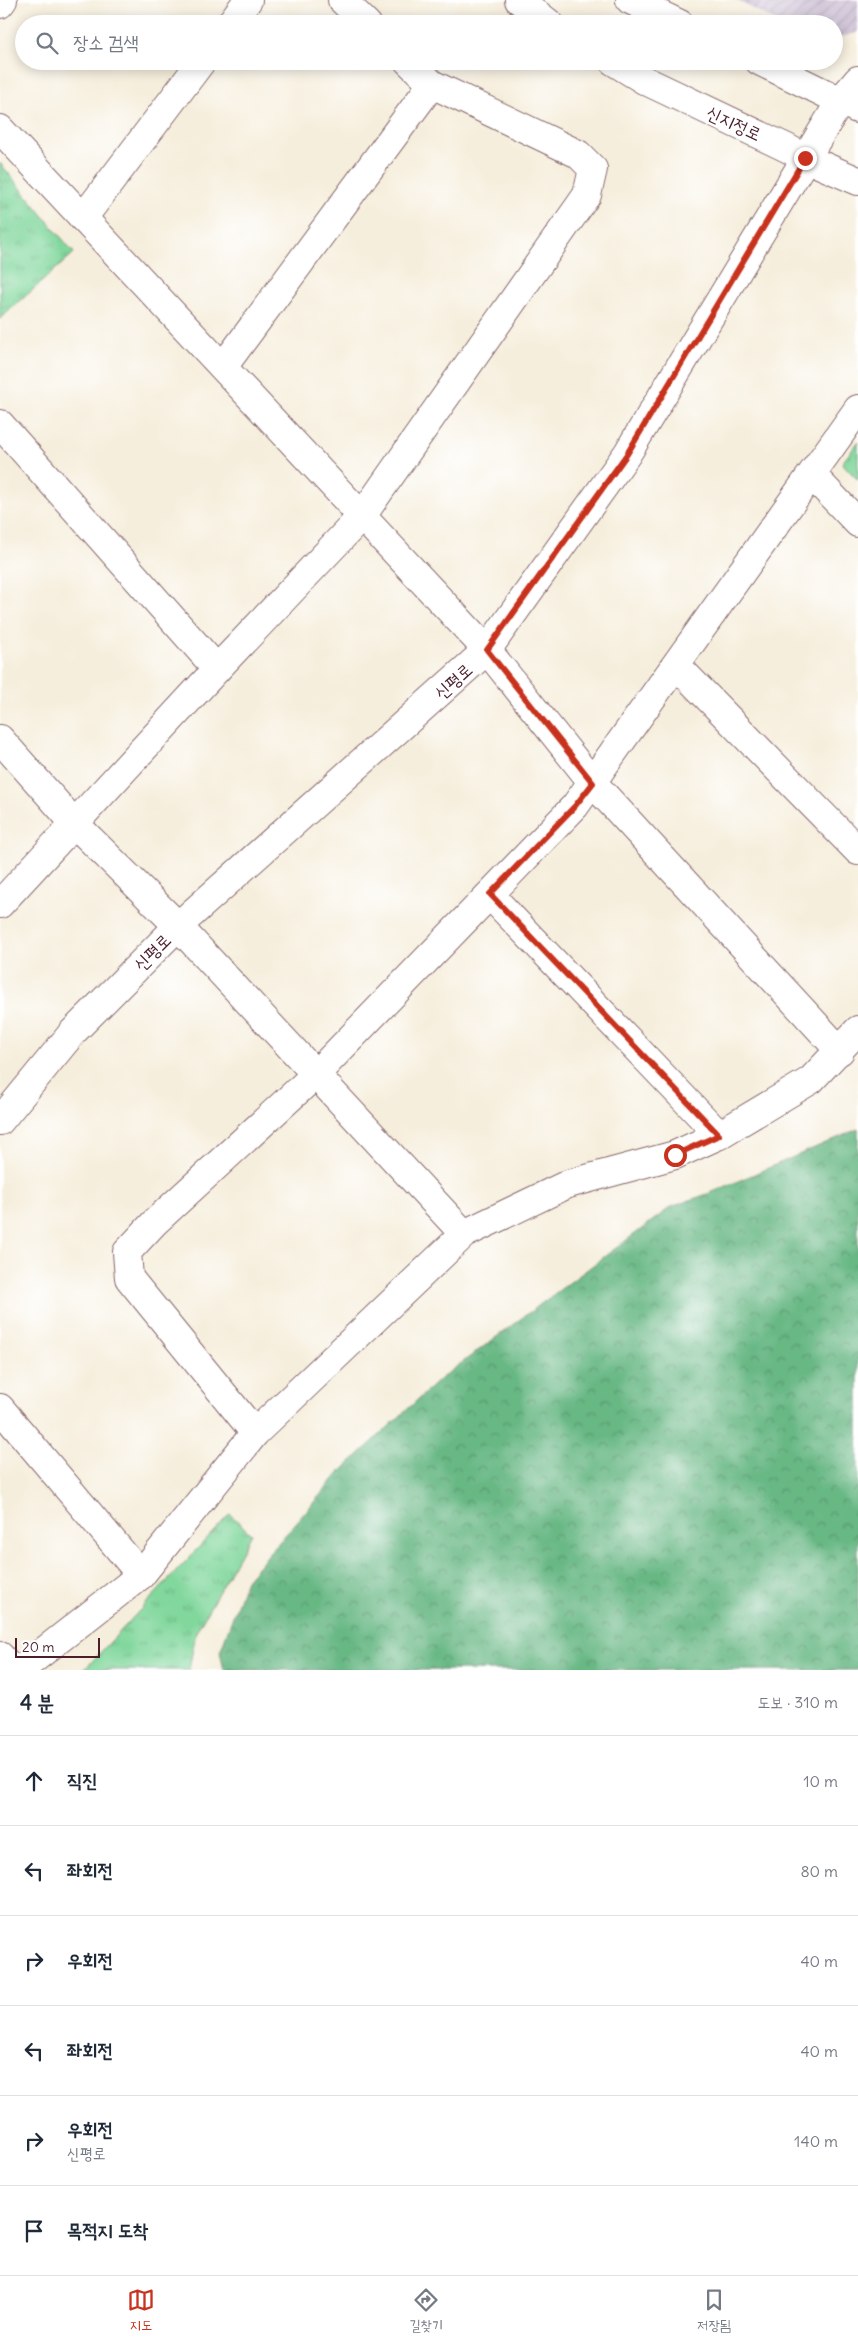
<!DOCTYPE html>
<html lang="ko">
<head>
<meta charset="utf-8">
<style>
	:root { --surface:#fff; --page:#f6f6f7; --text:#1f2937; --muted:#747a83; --line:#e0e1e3; --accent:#c8321e }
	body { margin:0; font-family:Delius,"Poor Story",sans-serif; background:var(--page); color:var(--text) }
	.scale { position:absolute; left:15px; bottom:12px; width:85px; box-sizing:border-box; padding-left:5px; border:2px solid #4a1f2b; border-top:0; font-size:14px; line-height:18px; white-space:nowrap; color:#4a1f2b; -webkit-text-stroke:4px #fff; paint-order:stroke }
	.stop { position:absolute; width:15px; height:15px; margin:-11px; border:4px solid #c8321e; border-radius:50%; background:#fff }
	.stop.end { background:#c8321e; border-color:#fff; box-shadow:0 1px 5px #0008 }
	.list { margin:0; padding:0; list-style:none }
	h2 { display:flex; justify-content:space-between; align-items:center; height:65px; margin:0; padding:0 20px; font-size:21px }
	h2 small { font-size:16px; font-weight:400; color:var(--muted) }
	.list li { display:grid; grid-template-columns:32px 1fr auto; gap:15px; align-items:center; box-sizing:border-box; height:90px; padding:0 20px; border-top:1px solid var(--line) }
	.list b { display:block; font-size:19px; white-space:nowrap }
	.list p { margin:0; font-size:16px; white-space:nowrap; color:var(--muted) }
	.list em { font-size:16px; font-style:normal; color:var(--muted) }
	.icon { flex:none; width:28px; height:28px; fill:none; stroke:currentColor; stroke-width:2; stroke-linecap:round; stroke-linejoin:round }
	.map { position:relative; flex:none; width:858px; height:1670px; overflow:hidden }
	.search { position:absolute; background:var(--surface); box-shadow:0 2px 12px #0003; left:15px; right:15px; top:15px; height:55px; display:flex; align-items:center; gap:12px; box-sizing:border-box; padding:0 18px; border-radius:28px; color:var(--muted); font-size:19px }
	.sheet { height:605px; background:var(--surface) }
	nav { display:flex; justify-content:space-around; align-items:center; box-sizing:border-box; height:70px; border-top:1px solid var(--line); background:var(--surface); font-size:14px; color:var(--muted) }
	nav a { display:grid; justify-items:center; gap:2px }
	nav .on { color:var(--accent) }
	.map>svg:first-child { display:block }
</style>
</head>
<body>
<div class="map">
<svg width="858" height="1670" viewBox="0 0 858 1670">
	<defs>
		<pattern id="industrial-furrows" width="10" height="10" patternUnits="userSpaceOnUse" patternTransform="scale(1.25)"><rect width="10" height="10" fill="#ccbfd4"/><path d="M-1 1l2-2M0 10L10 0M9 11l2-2" fill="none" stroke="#b1a4b6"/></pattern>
		<pattern id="grass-tufts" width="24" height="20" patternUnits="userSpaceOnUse" patternTransform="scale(1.25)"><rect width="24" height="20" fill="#81d79c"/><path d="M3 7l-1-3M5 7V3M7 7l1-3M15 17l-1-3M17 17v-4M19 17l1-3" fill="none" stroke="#71b887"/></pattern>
		<pattern id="forest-crowns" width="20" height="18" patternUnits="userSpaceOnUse" patternTransform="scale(1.25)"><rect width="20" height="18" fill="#68b884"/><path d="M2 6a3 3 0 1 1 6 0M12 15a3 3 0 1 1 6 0" fill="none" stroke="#58956c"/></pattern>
	</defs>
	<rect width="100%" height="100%" fill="#fff"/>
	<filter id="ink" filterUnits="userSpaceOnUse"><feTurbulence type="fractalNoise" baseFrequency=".02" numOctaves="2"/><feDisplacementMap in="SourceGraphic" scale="10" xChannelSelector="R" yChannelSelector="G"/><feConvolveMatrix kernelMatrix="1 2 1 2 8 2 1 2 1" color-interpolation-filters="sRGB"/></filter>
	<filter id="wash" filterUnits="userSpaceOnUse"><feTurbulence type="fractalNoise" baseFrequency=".0096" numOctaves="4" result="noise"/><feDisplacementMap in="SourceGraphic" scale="20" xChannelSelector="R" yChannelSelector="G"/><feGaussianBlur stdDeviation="1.12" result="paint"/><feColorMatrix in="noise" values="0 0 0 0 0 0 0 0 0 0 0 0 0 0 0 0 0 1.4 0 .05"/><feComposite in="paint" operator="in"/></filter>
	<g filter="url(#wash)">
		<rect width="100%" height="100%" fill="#f6eedc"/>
		<!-- industrial -->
		<polygon fill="url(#industrial-furrows)" points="736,0 858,0 858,30 856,33 834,39 834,24 782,24"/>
		<!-- grass -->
		<g fill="url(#grass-tufts)" stroke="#667b64">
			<polygon points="0,163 74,253 0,319"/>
			<polygon points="858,442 858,480 842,463"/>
			<polygon points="230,1514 251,1534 196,1632 189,1670 84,1670"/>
		</g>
		<!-- forest -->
		<polygon fill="url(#forest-crowns)" stroke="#596c58" points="858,1129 858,1670 224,1670 220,1652 246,1580 341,1471 440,1379 671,1207 715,1191"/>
	</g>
	<g filter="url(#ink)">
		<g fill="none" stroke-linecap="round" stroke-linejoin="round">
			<defs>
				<g id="minor">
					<polyline points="342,0 367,24"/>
					<polyline points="0,4 3,0"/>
					<polyline points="230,24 248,0"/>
					<polyline points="0,129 487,650 593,783 840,1051"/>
					<polyline points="83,218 202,61"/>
					<polyline points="223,367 432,84"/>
					<polyline points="0,424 217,669"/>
					<polyline points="812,475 858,523"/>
					<polyline points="676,665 858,851"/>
					<polyline points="0,739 75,824 178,926 464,1234"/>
					<polyline points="490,895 719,1135"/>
					<polyline points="0,904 217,669 362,516 587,195 593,169 578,154 432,84 408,61"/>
					<polyline points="0,1408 141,1575"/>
					<polyline points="255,1433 129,1278 127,1252 154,1223 316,1074 575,806 858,409"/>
					<polyline points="0,1656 13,1670"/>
					<polyline points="20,1670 141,1575 255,1433 464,1234 568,1184 675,1155 719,1135 811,1080 858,1030"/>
				</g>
				<g id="tertiary">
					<polyline points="519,0 550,24"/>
					<polyline points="630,0 680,24"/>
					<polyline points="613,61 644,80 787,148 805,158 858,181"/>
					<polyline points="759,61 857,109"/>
					<polyline points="0,1121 73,1032 178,926 487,650 627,454 841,100 858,80"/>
				</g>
			</defs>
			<!-- minor casing -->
			<use href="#minor" stroke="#866769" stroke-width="30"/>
			<!-- tertiary casing -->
			<use href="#tertiary" stroke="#866769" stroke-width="30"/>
			<!-- minor -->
			<use href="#minor" stroke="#fff" stroke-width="28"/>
			<!-- tertiary -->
			<use href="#tertiary" stroke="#fff" stroke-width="28"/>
		</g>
	</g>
	<g fill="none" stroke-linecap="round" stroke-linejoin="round" filter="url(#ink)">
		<!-- route -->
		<polyline stroke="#c8321e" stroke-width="6" points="675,1155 719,1135 490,894 575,806 593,783 487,650 627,454 805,158"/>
	</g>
	<g text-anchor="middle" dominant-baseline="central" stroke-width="4.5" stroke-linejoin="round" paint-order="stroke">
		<!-- street labels -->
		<g font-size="18" fill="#4a1f2b" stroke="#fff">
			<text transform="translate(734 123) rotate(25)">신지정로</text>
			<text transform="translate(453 681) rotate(-42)">신평로</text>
			<text transform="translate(152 952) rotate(-45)">신평로</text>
		</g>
	</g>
</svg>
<div class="scale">20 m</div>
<div class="stop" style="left:675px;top:1155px"></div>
<div class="stop end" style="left:805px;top:158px"></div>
<div class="search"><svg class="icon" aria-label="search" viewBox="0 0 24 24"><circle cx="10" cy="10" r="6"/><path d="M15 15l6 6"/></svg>장소 검색</div>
</div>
<section class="sheet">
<h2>4 분<small>도보 · 310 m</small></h2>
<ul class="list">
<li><svg class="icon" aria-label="ahead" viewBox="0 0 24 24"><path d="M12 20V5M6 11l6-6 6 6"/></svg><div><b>직진</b></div><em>10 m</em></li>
<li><svg class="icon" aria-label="left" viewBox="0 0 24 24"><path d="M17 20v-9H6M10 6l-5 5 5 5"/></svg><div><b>좌회전</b></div><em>80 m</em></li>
<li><svg class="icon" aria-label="right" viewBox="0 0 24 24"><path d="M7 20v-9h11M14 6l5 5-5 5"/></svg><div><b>우회전</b></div><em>40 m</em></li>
<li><svg class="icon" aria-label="left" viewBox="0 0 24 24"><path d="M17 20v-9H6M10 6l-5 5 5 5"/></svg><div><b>좌회전</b></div><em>40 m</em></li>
<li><svg class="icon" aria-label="right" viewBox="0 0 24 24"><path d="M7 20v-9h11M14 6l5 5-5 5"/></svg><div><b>우회전</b><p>신평로</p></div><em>140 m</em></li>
<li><svg class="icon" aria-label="arrive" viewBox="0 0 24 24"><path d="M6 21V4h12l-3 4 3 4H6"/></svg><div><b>목적지 도착</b></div></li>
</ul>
</section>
<nav>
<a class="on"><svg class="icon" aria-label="map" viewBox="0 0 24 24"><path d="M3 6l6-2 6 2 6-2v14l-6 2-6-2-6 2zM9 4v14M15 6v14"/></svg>지도</a>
<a><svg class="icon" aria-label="directions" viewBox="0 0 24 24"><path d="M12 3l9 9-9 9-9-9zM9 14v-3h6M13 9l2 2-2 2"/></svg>길찾기</a>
<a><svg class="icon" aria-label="saved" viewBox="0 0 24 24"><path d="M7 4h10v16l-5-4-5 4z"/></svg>저장됨</a>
</nav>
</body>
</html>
